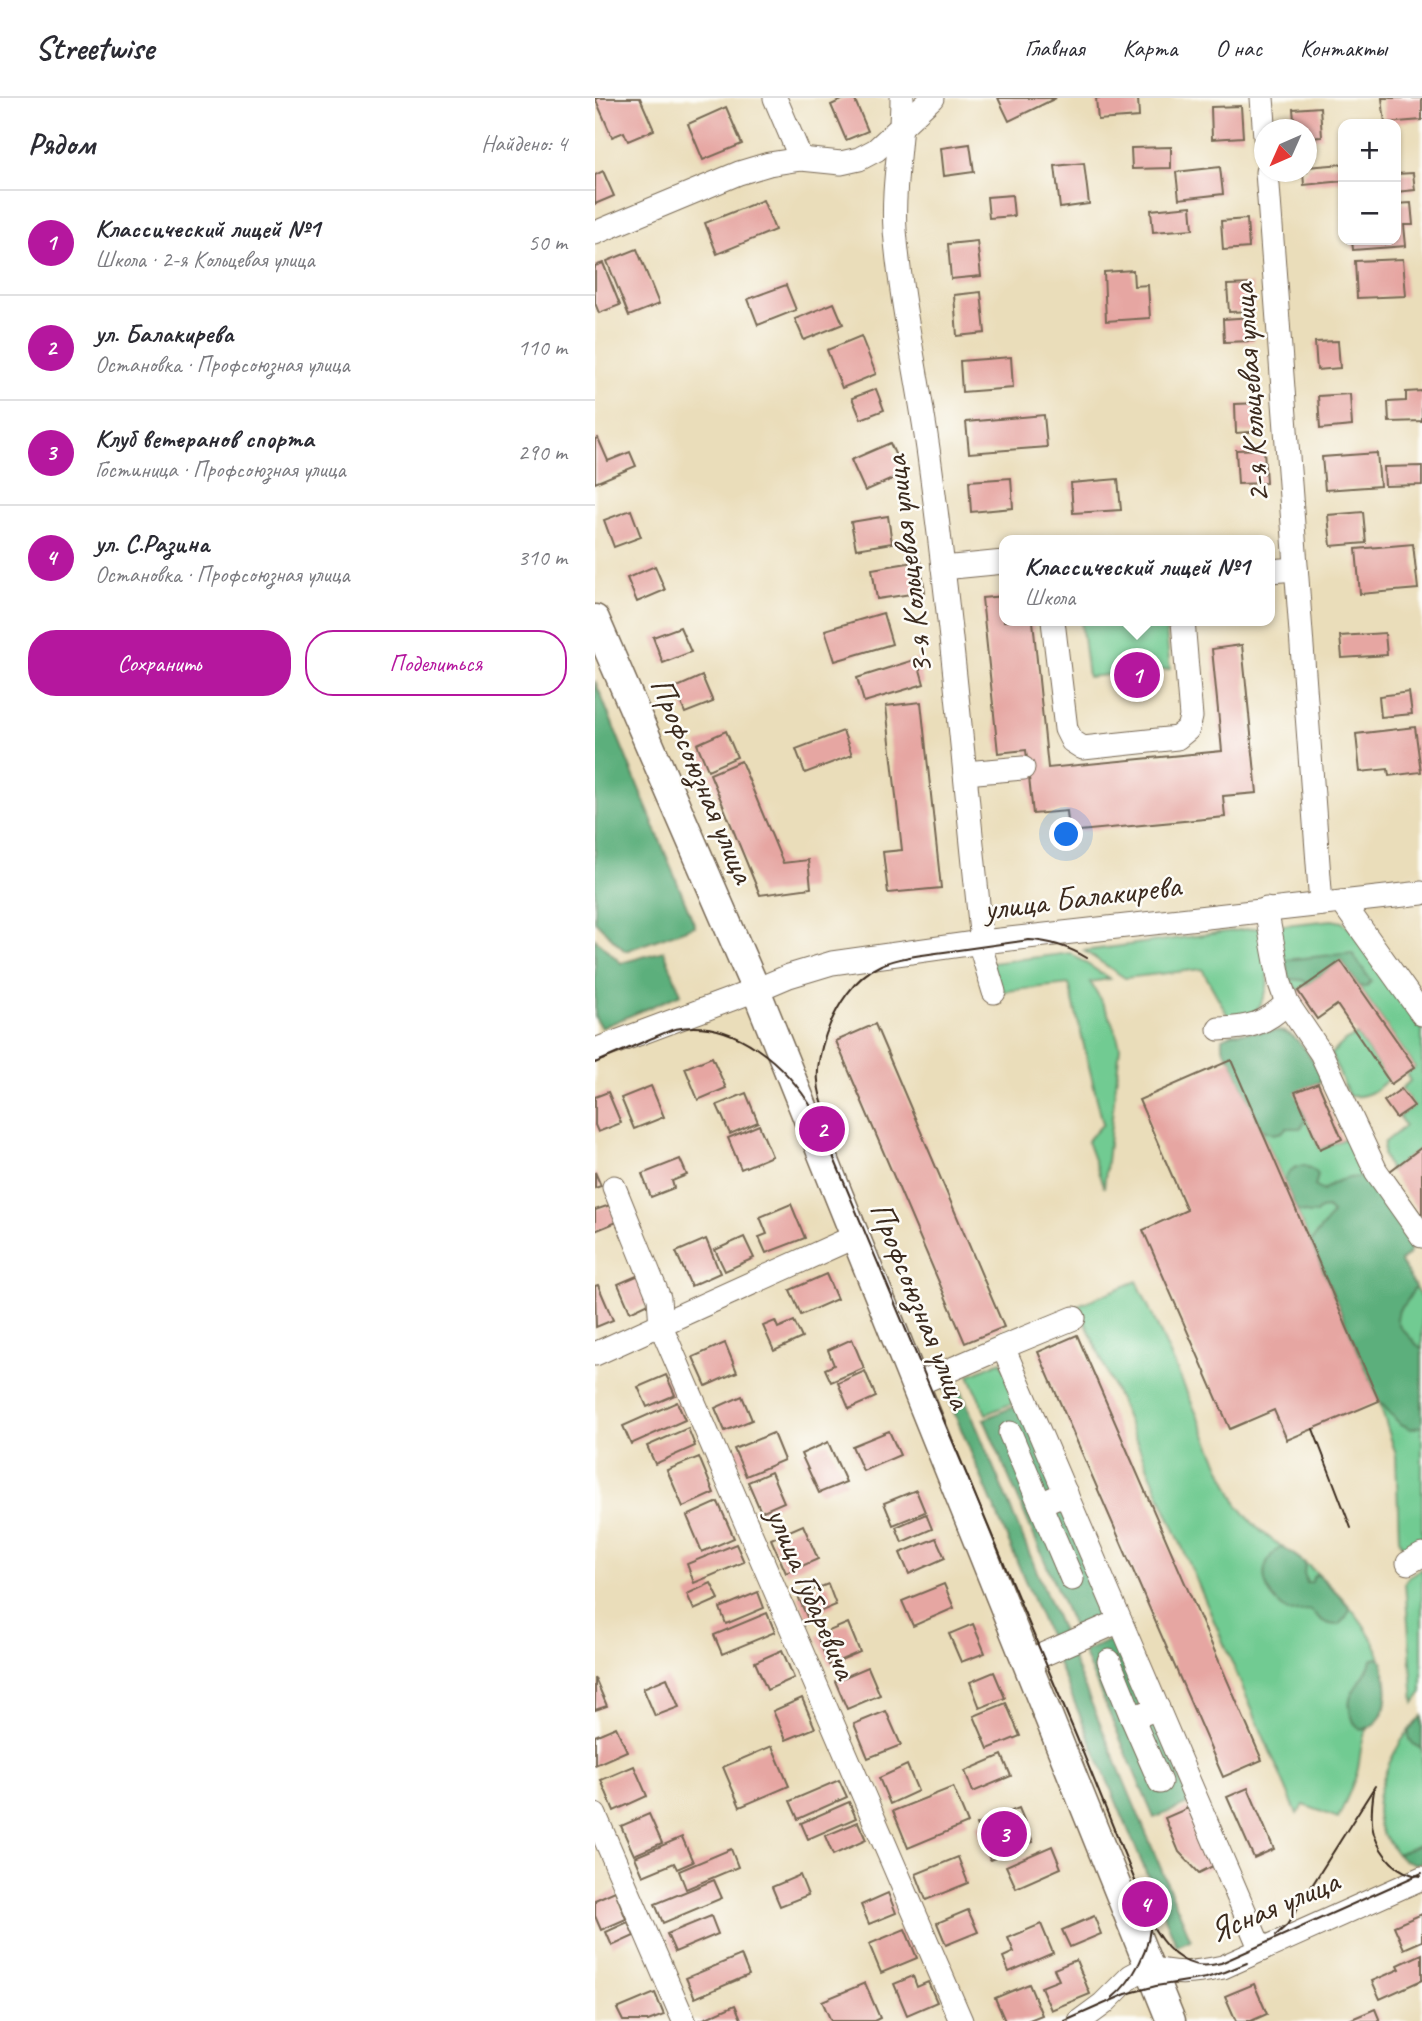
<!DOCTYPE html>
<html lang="ru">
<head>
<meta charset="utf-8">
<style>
	:root { --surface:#fff; --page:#f2f2f3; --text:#2b2b33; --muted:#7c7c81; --line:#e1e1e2; --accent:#b5179e }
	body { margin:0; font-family:Caveat,sans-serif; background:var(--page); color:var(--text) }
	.controls { position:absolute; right:21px; top:21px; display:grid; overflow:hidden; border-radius:14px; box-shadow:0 2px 5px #0004 }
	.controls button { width:63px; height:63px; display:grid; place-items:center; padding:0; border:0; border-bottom:2px solid var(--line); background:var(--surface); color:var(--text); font:35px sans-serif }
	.compass { position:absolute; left:659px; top:21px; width:63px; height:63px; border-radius:50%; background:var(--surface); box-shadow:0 2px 5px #0004; rotate:225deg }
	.you { position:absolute; left:472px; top:737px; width:24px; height:24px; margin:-18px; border:5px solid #fff; border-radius:50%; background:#1a73e8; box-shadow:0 0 0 10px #1a73e833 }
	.badge { display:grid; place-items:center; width:46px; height:46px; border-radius:50%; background:var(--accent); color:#fff; font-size:23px; font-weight:700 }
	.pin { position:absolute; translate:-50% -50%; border:4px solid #fff; box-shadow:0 2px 7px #0006 }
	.popup { position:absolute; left:404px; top:437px; width:276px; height:91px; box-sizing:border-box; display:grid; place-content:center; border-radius:14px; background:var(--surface); filter:drop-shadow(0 2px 5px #0005); font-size:23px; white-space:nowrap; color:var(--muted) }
	.popup b { font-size:26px; color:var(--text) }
	.popup::after { content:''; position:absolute; left:50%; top:100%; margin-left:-14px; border:14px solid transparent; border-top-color:var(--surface) }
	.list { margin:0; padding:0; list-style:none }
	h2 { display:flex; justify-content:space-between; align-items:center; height:91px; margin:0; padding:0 28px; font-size:30px }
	h2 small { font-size:23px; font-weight:400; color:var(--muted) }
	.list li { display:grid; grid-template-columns:46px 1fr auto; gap:21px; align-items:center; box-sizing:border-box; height:105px; padding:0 28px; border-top:2px solid var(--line) }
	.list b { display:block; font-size:26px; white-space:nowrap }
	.list p { margin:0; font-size:23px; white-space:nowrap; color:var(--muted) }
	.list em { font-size:23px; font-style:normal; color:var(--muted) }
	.actions { display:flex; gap:14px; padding:21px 28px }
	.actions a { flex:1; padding:16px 0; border:2px solid var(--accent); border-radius:28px; text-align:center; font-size:24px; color:var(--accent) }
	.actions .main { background:var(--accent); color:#fff }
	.map { position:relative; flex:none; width:827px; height:1923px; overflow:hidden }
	header { display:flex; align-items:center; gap:42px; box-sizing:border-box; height:98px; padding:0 35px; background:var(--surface); border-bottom:2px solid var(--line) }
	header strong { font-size:33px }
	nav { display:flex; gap:38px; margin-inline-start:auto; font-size:24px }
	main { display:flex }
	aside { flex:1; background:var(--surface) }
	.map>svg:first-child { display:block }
</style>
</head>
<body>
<header>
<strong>Streetwise</strong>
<nav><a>Главная</a><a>Карта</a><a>О нас</a><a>Контакты</a></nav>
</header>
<main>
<aside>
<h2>Рядом<small>Найдено: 4</small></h2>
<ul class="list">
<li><span class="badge">1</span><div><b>Классический лицей №1</b><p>Школа · 2-я Кольцевая улица</p></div><em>50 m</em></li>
<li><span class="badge">2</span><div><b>ул. Балакирева</b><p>Остановка · Профсоюзная улица</p></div><em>110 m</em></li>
<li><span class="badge">3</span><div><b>Клуб ветеранов спорта</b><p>Гостиница · Профсоюзная улица</p></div><em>290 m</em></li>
<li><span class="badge">4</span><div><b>ул. С.Разина</b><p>Остановка · Профсоюзная улица</p></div><em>310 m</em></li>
</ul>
<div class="actions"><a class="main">Сохранить</a><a>Поделиться</a></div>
</aside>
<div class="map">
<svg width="827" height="1923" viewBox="0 0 827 1923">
	<rect width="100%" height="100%" fill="#fdfcf7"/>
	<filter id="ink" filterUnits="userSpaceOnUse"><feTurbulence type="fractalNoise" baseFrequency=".0143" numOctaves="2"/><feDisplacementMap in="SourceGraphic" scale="14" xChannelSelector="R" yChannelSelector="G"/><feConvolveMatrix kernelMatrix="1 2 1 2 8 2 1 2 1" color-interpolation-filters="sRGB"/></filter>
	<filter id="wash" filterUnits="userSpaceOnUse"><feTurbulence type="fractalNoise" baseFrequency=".00686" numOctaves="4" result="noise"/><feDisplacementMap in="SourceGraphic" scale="28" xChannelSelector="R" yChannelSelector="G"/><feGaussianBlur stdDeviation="1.57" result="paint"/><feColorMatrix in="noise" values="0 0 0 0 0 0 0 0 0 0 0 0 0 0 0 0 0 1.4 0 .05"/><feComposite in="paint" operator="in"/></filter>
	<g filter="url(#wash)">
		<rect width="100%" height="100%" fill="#eaddba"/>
		<!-- green -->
		<g fill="#71cb92" stroke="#567a58" stroke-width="2">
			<polygon points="486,523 570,523 575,571 493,579"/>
			<polygon points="737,822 747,824 759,833 827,932 827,1049 795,1073 788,1057 789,1045 810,1028 804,1018 819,1008 806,991 815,983 811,975 820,969 746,863 703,893 694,881 679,828"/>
			<path d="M668 829C671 856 682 895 658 915 652 920 645 923 638 927L607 871 530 880 489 853Z"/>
			<path d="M475 855 515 881 495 884C508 904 520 925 525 949L509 1090 492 1043 508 1026 474 886 403 894 396 865Z"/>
			<polygon points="683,933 691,934 699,939 726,983 701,995 725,1051 753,1039 817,1145 814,1156 805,1163 827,1202 827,1442 813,1451 810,1451 804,1441 801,1357 784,1303 636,962 627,945"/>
			<path d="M762 937 793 981C781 993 772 1000 754 998L736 956 751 942Z"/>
			<path d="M542 1183 642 1406C650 1416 657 1426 667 1434 682 1447 700 1456 715 1469 754 1503 800 1552 790 1609 788 1622 772 1626 769 1638 765 1650 765 1663 762 1675 757 1690 750 1705 743 1720L709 1707 702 1716 483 1207Z"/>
			<polygon points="406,1263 423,1303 391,1316 374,1277"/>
			<polygon points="827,1471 827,1594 819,1605 810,1485 814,1478"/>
			<path d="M814 1632C814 1640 820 1648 827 1651V1746L802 1756C796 1748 790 1741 786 1732 773 1703 796 1656 814 1632Z"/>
		</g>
		<!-- forest -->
		<g fill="#5caf7c" stroke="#4c6c4d" stroke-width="2">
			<polygon points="0,583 100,828 30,853 0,823"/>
			<polygon points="0,841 26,865 69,853 86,896 6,930 0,919"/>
			<polygon points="757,855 776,883 771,889 764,888 746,863 714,886 707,882 694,881 690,862"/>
			<path d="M683 933C706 936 717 962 728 980L723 985 701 994C705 1006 716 1021 705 1030H691L687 1034 679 1036 666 1031 636 962 629 952 627 945V940L637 935Z"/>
			<path d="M709 1067 720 1073 723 1077 720 1088 728 1093C741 1080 758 1078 775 1080L817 1139 814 1156 805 1163 820 1189 811 1205 804 1212 802 1221 805 1229 827 1252V1328L816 1331 804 1325 784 1303 716 1145C721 1133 732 1127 737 1115L732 1110 725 1111 721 1115 714 1116 702 1113 689 1084C693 1074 697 1069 709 1067Z"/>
			<polygon points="362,1282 468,1536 455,1542 348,1288"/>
			<polygon points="425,1306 463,1393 453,1409 468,1403 515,1513 478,1529 389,1321"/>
			<path d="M687 1448 710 1465 709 1475 712 1485 717 1484 718 1479 722 1476 746 1499 755 1511 751 1519 744 1527C729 1527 725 1521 715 1512L694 1514C668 1497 658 1468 687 1448Z"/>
			<polygon points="524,1538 554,1607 545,1624 559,1618 596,1705 559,1720 488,1554"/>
			<polygon points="476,1557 596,1842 582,1848 462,1563"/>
			<path d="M781 1560 787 1562C793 1585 798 1625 766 1632 760 1628 759 1625 757 1619 746 1594 772 1583 776 1562Z"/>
			<path d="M827 1618V1651C818 1647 813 1643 814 1632Z"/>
			<polygon points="827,1746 827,1764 821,1766 809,1762 802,1756"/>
		</g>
		<g id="blocks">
			<!-- building -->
			<g fill="#e6a6a2">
				<polygon points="0,0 45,0 59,32 33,43 29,34 17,39"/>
				<polygon points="251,0 259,0 273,33 251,42 236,7"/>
				<polygon points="403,0 461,0 414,23"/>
				<polygon points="501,0 543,0 544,19 503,22"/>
				<polygon points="787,0 827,0 827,22 790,25"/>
				<polygon points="646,8 648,39 617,41 616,9"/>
				<polygon points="131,9 147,46 108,62 93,26"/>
				<polygon points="725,9 727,39 712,40 712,32 700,32 698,11"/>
				<polygon points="375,46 379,74 349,78 346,50"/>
				<polygon points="576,49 576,70 537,71 536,50"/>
				<polygon points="489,65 494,106 465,110 460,68"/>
				<polygon points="748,66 748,83 709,87 708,74 712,74 712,69"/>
				<polygon points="625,69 628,96 584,101 581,74"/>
				<polygon points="8,73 19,98 0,106 0,77"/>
				<polygon points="818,75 820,92 801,94 801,76"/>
				<polygon points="417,97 419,118 394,120 392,99"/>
				<polygon points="168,102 180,132 122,156 110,125"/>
				<polygon points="816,105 818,127 809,127 811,148 758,152 757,142 801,142 801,106"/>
				<polygon points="596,108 598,131 558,134 556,112"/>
				<polygon points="652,121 654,150 628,152 626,123"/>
				<polygon points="382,143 386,178 356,181 353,146"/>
				<polygon points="42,151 64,206 34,218 12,163"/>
				<polygon points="808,161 811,198 762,200 760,163"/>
				<polygon points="8,165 25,207 4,215 0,205 0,168"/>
				<polygon points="538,172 539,188 553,187 555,220 511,223 509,174"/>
				<polygon points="657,186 659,213 634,214 632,187"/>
				<polygon points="191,187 201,212 163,227 153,201"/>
				<polygon points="386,194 390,235 362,238 359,197"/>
				<polygon points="239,205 248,226 209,242 200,221"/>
				<polygon points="658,219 659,243 629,244 628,221"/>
				<polygon points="266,238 281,276 247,290 232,252"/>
				<polygon points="743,243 745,270 722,272 720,244"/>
				<polygon points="416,259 418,290 367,294 365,263"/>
				<polygon points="281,291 289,312 266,321 257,300"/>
				<polygon points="827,293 827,323 794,324 793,304 811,303 811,294"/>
				<polygon points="755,296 757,328 725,331 723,298"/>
				<polygon points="666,305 668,333 641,335 640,306"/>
				<polygon points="449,317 452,349 374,355 371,324"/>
				<polygon points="3,340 13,363 35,354 41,368 0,385 0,341"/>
				<polygon points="295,345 309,376 270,393 256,362"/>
				<polygon points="669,351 671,385 643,386 641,352"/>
				<polygon points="782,355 785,388 730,392 727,359"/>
				<polygon points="827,368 827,387 790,388 789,369"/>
				<polygon points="416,380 418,410 376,414 374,383"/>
				<polygon points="523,381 526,412 478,415 476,385"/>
				<polygon points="36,412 46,439 19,449 9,422"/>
				<polygon points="768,414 771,445 736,448 733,417"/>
				<polygon points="293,418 297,445 261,451 256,424"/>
				<polygon points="818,446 823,491 765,496 761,451"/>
				<polygon points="325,463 330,494 282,501 277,471"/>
				<polygon points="60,468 70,492 42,504 32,480"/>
				<polygon points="409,498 409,523 438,523 453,670 627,653 617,551 647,547 662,695 628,698 630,719 474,734 472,713 438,716 431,652 403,655 387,500"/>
				<polygon points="288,515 297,546 240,563 230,532"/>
				<polygon points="85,529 96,554 68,565 58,539"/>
				<polygon points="790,535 792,557 747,560 745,538"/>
				<polygon points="322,561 329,586 269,604 262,580"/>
				<polygon points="107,578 118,604 90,615 80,590"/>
				<polygon points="814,594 817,616 786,619 784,598"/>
				<polygon points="326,604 346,790 293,795 288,754 307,752 291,608"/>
				<polygon points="820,629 826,674 794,678 793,671 765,674 761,636"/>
				<polygon points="131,633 142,659 113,672 102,646"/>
				<polygon points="248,633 257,657 210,675 201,651"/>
				<polygon points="146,663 188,765 213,762 216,790 165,797 115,676"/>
				<polygon points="746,863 820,969 796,986 742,907 722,921 703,893"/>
				<polygon points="280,926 409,1229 370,1245 241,943"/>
				<polygon points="117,959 131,990 103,1002 90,970"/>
				<polygon points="636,962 784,1303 692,1342 679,1312 635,1331 548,1132 592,1112 544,1002"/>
				<polygon points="723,985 747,1041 725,1051 700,994"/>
				<polygon points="56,988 69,1019 39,1031 26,1000"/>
				<polygon points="806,991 819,1008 801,1020 789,1003"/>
				<polygon points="13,994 26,1025 3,1034 0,1027 0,999"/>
				<polygon points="151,995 163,1024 135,1036 122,1007"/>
				<polygon points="164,1027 177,1058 146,1071 133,1040"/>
				<polygon points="827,1049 827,1118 795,1073"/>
				<polygon points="85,1061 92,1077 77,1083 79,1090 56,1099 47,1076"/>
				<polygon points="0,1074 6,1088 0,1090"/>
				<polygon points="196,1106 210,1140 171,1155 164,1139 172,1136 165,1119"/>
				<polygon points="15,1107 22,1124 0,1133 0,1112"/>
				<polygon points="149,1139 159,1160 130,1173 120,1152"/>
				<polygon points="111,1141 125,1175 96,1188 81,1154"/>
				<polygon points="231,1176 242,1201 206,1217 195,1192"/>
				<polygon points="44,1177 56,1204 35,1214 23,1186"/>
				<polygon points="3,1187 18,1222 1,1229 0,1188"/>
				<polygon points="180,1223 183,1230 199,1223 207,1240 179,1253 168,1228"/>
				<polygon points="482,1237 667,1662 628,1679 443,1254"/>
				<polygon points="257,1241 269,1270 236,1284 230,1271 239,1267 233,1252"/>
				<polygon points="130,1245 142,1274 111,1288 98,1259"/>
				<polygon points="270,1273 281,1299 254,1311 243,1285"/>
				<polygon points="71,1277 80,1297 52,1309 43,1289"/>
				<polygon points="147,1298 157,1322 130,1333 120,1310"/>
				<polygon points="82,1304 90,1322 36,1346 28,1328"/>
				<polygon points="93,1330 100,1348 60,1366 52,1348"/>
				<polygon points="294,1333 305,1357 268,1373 257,1348"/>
				<polygon points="178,1335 189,1362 151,1378 139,1351"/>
				<polygon points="233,1344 251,1384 224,1395 206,1356"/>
				<polygon points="104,1359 119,1395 88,1409 72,1372"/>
				<polygon points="176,1374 189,1404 166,1414 153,1384"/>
				<polygon points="321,1392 330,1414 298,1427 289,1405"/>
				<polygon points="123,1404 139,1440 107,1454 92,1418"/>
				<polygon points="331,1416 337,1431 307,1444 301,1429"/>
				<polygon points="208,1427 223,1461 191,1475 176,1441"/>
				<polygon points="341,1440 350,1460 314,1476 305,1455"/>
				<polygon points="141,1446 149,1464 99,1485 92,1466"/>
				<polygon points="116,1485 124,1501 99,1512 92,1496"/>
				<polygon points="233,1486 241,1507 212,1519 203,1498"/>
				<polygon points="349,1486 359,1510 318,1528 307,1503"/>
				<polygon points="163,1494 169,1510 131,1526 125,1510"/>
				<polygon points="172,1515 180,1534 127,1556 119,1537"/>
				<polygon points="253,1525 265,1554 234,1567 222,1538"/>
				<polygon points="378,1526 390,1555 366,1564 354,1536"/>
				<polygon points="187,1552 199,1580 172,1592 160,1564"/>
				<polygon points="273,1569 285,1597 252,1611 240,1583"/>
				<polygon points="399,1574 410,1600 385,1610 375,1584"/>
				<polygon points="0,1580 12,1608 0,1612"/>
				<polygon points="72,1580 84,1609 60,1618 48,1590"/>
				<polygon points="207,1600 220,1630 191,1642 178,1613"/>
				<polygon points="411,1605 425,1638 393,1651 379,1618"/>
				<polygon points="291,1613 306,1647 273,1660 259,1626"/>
				<polygon points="21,1629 32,1653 0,1667 0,1638"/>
				<polygon points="177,1648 194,1688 145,1709 128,1669"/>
				<polygon points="407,1657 416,1678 378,1694 370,1673"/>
				<polygon points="312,1667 323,1693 295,1706 284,1680"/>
				<polygon points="39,1668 52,1698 19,1713 6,1682"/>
				<polygon points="244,1682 252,1699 203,1721 195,1703"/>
				<polygon points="358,1689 373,1725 313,1750 298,1713"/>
				<polygon points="653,1690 679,1751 659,1760 632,1699"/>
				<polygon points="254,1704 261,1720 213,1741 206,1725"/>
				<polygon points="424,1710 438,1744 395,1762 381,1727"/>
				<polygon points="593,1710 618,1768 604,1775 584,1754 570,1720"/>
				<polygon points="54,1716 67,1745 39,1757 26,1728"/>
				<polygon points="263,1724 271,1742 238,1757 230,1738"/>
				<polygon points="87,1739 98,1764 82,1771 79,1765 48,1778 40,1759"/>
				<polygon points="457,1748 466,1770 421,1790 411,1768"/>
				<polygon points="136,1751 143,1769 91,1791 84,1773"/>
				<polygon points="363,1759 373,1785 331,1802 321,1776"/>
				<polygon points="205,1777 213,1797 185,1808 177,1789"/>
				<polygon points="119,1782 127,1800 68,1825 60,1806"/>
				<polygon points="20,1793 31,1821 6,1832 0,1818 0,1802"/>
				<polygon points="293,1795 301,1815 274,1826 266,1807"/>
				<polygon points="373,1812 383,1834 351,1847 342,1825"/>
				<polygon points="827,1816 827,1843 809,1851 799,1828"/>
				<polygon points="116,1818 123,1836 80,1854 72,1836"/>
				<polygon points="499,1818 506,1836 475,1849 467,1832"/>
				<polygon points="33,1824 39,1838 17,1848 11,1834"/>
				<polygon points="446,1826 458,1855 414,1874 408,1859 419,1854 413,1840"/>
				<polygon points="310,1831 322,1860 286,1875 274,1846"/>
				<polygon points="827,1856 827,1882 785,1901 777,1883 805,1871 803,1867"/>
				<polygon points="146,1857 154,1877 100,1900 91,1880"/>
				<polygon points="481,1862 495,1896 456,1912 446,1889 464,1882 459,1871"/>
				<polygon points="318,1878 322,1889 333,1884 342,1904 312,1917 299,1886"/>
				<polygon points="270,1885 285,1920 279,1923 236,1923 227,1903"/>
				<polygon points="434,1886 447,1917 432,1923 410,1923 400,1900"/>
				<polygon points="659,1886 672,1916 656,1923 641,1923 630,1898"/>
				<polygon points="60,1895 69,1917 53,1923 28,1923 22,1911"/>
				<polygon points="140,1907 147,1923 104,1923"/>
				<polygon points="780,1911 785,1923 752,1923"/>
			</g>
		</g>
	</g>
	<g filter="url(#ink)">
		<use href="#blocks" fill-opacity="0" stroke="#786955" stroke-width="2"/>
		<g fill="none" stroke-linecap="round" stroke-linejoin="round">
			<defs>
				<g id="minor">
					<polyline points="180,0 206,61"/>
					<path d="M307 0C307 44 297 88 300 132 306 208 324 283 334 358 356 520 370 682 387 844"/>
					<polyline points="667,0 670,39"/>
					<polyline points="672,74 726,806"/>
					<polyline points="0,135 144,75 174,66 206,61 246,65 264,61 281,52 337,0"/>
					<polyline points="348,470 409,464"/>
					<polyline points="675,473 701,471"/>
					<polyline points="458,523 471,631 477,643 488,650 582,640 593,631 596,619 588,523"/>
					<polyline points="370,675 428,670"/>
					<polyline points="747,804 827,916"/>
					<polyline points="671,811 685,885 692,905 726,955 781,1073 827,1138"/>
					<polyline points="384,844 399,894"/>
					<path d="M624 931C654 930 670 926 692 905"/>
					<polyline points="0,952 161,892 194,878 237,865 387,844 827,795"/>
					<polyline points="19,1089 64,1200 66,1228 366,1923"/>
					<polyline points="408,1249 479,1220"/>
					<polyline points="0,1256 261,1138"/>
					<polyline points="320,1287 408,1249 666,1852"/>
					<polyline points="415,1335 445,1406 471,1395"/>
					<polyline points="445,1406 477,1481"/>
					<polyline points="813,1465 827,1457"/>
					<polyline points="514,1563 537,1620 563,1610"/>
					<polyline points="431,1564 525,1523"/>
					<polyline points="537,1620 565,1684"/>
					<polyline points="0,1717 89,1923"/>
					<path d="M485 1923 508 1906 536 1878 553 1869C581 1878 600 1875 628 1869L827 1780"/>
				</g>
				<polyline id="major" points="0,521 161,892 576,1923"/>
			</defs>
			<!-- minor casing -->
			<use href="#minor" stroke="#786955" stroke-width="25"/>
			<!-- major casing -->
			<use href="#major" stroke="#786955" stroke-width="31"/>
			<!-- minor -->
			<use href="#minor" stroke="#fff" stroke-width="23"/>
			<!-- major -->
			<use href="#major" stroke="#fff" stroke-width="28"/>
			<!-- tram -->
			<g stroke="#3b2a1e" stroke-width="2">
				<path d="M0 965C18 957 37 949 55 941 63 938 72 933 80 931 139 919 192 967 220 1015L482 1640 560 1832C575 1857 595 1874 626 1865L827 1775"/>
				<path d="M234 1024C220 990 219 971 231 936 241 909 259 879 286 867 306 859 328 857 349 854 377 850 406 846 434 842 455 843 474 849 492 860"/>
				<polyline points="718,1331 756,1430"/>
				<path d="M779 1692C777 1705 775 1723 779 1736 786 1757 803 1777 826 1778"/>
				<polyline points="681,1837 692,1827 780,1688"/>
				<path d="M517 1900C538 1883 557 1849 555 1821"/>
				<polyline points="470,1923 531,1896 561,1888 611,1880 630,1874 652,1865"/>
			</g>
		</g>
	</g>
	<g text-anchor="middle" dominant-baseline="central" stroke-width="5" stroke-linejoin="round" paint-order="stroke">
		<!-- street labels -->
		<g font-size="33" fill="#3b2a1e" stroke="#fdfcf7">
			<text transform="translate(655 295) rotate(-94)">2-я Кольцевая улица</text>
			<text transform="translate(313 467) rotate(-97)">3-я Кольцевая улица</text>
			<text transform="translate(108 682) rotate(67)">Профсоюзная улица</text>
			<text transform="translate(487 799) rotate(-7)">улица Балакирева</text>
			<text transform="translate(326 1207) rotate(68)">Профсоюзная улица</text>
			<text transform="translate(217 1495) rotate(67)">улица Губаревича</text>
			<text transform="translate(679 1808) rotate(-23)">Ясная улица</text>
		</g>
	</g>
</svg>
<div class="controls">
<button>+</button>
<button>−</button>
</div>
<svg class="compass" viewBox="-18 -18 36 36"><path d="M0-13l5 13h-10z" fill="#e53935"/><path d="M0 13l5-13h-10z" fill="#7c7c81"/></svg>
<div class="you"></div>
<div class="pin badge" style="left:542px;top:577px">1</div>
<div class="popup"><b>Классический лицей №1</b>Школа</div>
<div class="pin badge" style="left:227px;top:1031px">2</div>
<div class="pin badge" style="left:409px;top:1736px">3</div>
<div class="pin badge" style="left:550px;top:1806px">4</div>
</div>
</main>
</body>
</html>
